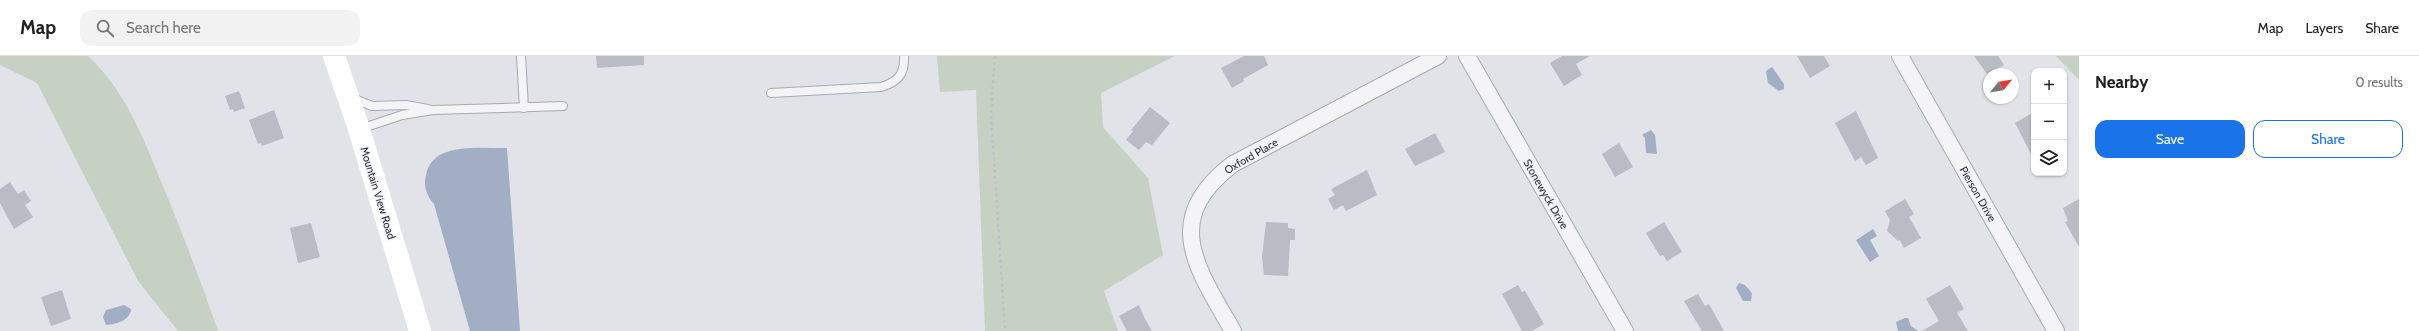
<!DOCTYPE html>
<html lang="en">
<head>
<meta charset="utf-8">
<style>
	:root { --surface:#fff; --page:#f2f2f2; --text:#202124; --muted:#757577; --line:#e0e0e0; --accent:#1a73e8 }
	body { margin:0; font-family:Cabin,sans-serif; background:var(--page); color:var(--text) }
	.controls { position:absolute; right:12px; top:12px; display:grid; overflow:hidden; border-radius:8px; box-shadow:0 1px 3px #0004 }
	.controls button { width:36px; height:36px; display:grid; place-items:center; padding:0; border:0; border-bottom:1px solid var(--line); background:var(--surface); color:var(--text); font:20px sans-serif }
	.compass { position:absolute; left:1983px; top:12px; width:36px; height:36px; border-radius:50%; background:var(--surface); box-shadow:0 1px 3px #0004; rotate:60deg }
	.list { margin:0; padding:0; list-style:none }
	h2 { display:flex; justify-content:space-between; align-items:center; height:52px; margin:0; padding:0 16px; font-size:17px }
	h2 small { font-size:13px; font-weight:400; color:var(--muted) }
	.actions { display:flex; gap:8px; padding:12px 16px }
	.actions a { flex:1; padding:9px 0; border:1px solid var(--accent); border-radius:12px; text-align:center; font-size:14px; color:var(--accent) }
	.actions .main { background:var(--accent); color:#fff }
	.icon { flex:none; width:22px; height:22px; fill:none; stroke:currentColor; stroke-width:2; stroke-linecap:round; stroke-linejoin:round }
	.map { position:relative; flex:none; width:2079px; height:275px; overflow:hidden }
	header { display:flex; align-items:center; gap:24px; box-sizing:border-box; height:56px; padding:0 20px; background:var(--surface); border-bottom:1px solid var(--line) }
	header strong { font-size:19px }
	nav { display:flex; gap:22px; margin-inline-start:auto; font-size:14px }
	.search { width:280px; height:36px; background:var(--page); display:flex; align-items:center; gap:10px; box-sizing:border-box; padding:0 14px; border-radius:12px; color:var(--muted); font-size:15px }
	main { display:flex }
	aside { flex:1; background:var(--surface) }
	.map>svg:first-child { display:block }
</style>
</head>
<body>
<header>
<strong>Map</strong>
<div class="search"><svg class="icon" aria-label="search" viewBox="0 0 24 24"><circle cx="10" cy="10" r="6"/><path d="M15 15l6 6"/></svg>Search here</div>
<nav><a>Map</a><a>Layers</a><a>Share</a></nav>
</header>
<main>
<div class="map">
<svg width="2079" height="275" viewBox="0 0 2079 275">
	<rect width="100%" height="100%" fill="#e1e3e8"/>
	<!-- green -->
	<g fill="#c6d1c3">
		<path d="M0 0H88C126 35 144 84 163 130 183 178 201 226 218 275H178L138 225 37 27 0 9Z"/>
		<polygon points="937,0 1175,0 1101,37 1103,71 1148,122 1163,199 1104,235 1118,275 985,275 976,34 940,36"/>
		<polygon points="2056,0 2079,0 2079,24"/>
	</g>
	<!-- water -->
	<g fill="#a1aec4">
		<polygon points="1772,11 1784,28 1784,33 1779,35 1768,27 1766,15"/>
		<polygon points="1651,74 1655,79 1657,98 1646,97 1645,82 1642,79"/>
		<path d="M507 92 520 275H470L434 148C427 140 423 130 426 119 433 85 480 93 507 92Z"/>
		<polygon points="1873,173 1877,180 1870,184 1879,200 1870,206 1856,184"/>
		<polygon points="1739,227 1745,229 1752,237 1751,245 1743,245 1736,232"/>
		<path d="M124 249 131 253C130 265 116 268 106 269L103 261 106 254Z"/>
		<polygon points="1905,262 1908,262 1911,270 1918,275 1898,275 1896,266"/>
	</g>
	<!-- building -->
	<g fill="#b9bcc4">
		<polygon points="596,0 644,0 644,9 597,12"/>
		<polygon points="1244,0 1264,0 1268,9 1243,23 1244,25 1232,32 1221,12"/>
		<polygon points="1562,0 1590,0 1576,8 1582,19 1564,30 1550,7"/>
		<polygon points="1797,0 1824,0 1830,10 1810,22"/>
		<polygon points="1974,0 1998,0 2004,9 1987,18"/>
		<polygon points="239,35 245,52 234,56 233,53 230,54 225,40"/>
		<polygon points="1150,51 1170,67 1152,89 1146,86 1139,94 1126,84 1133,75 1131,74"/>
		<polygon points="274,54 284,82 262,90 261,87 258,88 249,64"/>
		<polygon points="1856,55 1878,102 1866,109 1861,101 1855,105 1835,67"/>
		<polygon points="2034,56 2034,104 2015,67"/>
		<polygon points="1435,77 1445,96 1415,110 1405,93"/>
		<polygon points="1619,87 1633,111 1615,121 1602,98"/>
		<polygon points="1367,114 1377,139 1346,155 1343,149 1334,154 1328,143 1335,139 1331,133"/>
		<polygon points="10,126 18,138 24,134 31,145 25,149 33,161 14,173 0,147 0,133"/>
		<polygon points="1905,143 1914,158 1909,161 1921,182 1904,192 1900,184 1898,185 1887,175 1890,164 1885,155"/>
		<polygon points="2079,143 2079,191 2065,166 2068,165 2063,152"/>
		<polygon points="1266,166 1288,167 1288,172 1295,173 1295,184 1290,184 1288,220 1264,219 1262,201"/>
		<polygon points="1664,166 1682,196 1667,205 1663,199 1660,200 1646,177"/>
		<polygon points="311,167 320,201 298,207 290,172"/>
		<polygon points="1518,229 1522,236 1525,235 1544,268 1532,275 1522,275 1502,238"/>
		<polygon points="1950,229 1964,253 1957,257 1968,275 1922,275 1939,265 1926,243"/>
		<polygon points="62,234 71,263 51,270 41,241"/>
		<polygon points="1698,238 1705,250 1709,248 1724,275 1702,275 1684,245"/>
		<polygon points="1139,249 1144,261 1152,275 1127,275 1119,260"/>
	</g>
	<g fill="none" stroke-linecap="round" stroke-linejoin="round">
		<defs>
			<g id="lane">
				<polyline points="521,0 524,52"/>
				<path d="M771 37 881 31C898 26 905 18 904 0"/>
				<polyline points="352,42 372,50 406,49 428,53"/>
				<polyline points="360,73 402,59 433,54 563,50"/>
			</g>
			<g id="street">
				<polyline points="1467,0 1625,275"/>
				<polyline points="1900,0 2056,275"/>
				<path d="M1233 275C1197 212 1160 163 1233 108L1438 0"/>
			</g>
		</defs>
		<!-- lane casing -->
		<use href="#lane" stroke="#a7aab2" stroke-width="10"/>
		<!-- street casing -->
		<use href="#street" stroke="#a7aab2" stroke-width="18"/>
		<!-- path -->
		<polyline stroke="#c0c1c7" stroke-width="2.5" stroke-dasharray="3 3" stroke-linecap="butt" points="995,0 991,57 1005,275"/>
		<!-- lane -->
		<use href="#lane" stroke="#f4f4f7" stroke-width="8"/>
		<!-- street -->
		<use href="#street" stroke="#f4f4f7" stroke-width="16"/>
		<!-- secondary -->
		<polyline stroke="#fff" stroke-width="22" points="334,0 359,73 420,275"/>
	</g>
	<g text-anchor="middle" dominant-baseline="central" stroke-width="3" stroke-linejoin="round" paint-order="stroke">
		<!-- street labels -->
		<g font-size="11" fill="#2c303e" stroke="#f1f2f6">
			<text transform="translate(1251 100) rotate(-30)">Oxford Place</text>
			<text transform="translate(378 137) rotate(73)">Mountain View Road</text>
			<text transform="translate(1546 138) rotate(60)">Stonewyck Drive</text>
			<text transform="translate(1978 138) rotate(60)">Pierson Drive</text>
		</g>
	</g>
</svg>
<div class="controls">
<button>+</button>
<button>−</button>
<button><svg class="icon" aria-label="layers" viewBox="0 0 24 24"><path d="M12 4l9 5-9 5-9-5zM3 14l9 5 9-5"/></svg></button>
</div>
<svg class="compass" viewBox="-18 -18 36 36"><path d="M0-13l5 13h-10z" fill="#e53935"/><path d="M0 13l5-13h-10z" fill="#757577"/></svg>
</div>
<aside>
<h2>Nearby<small>0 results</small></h2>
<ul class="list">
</ul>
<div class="actions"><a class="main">Save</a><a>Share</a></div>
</aside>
</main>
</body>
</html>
